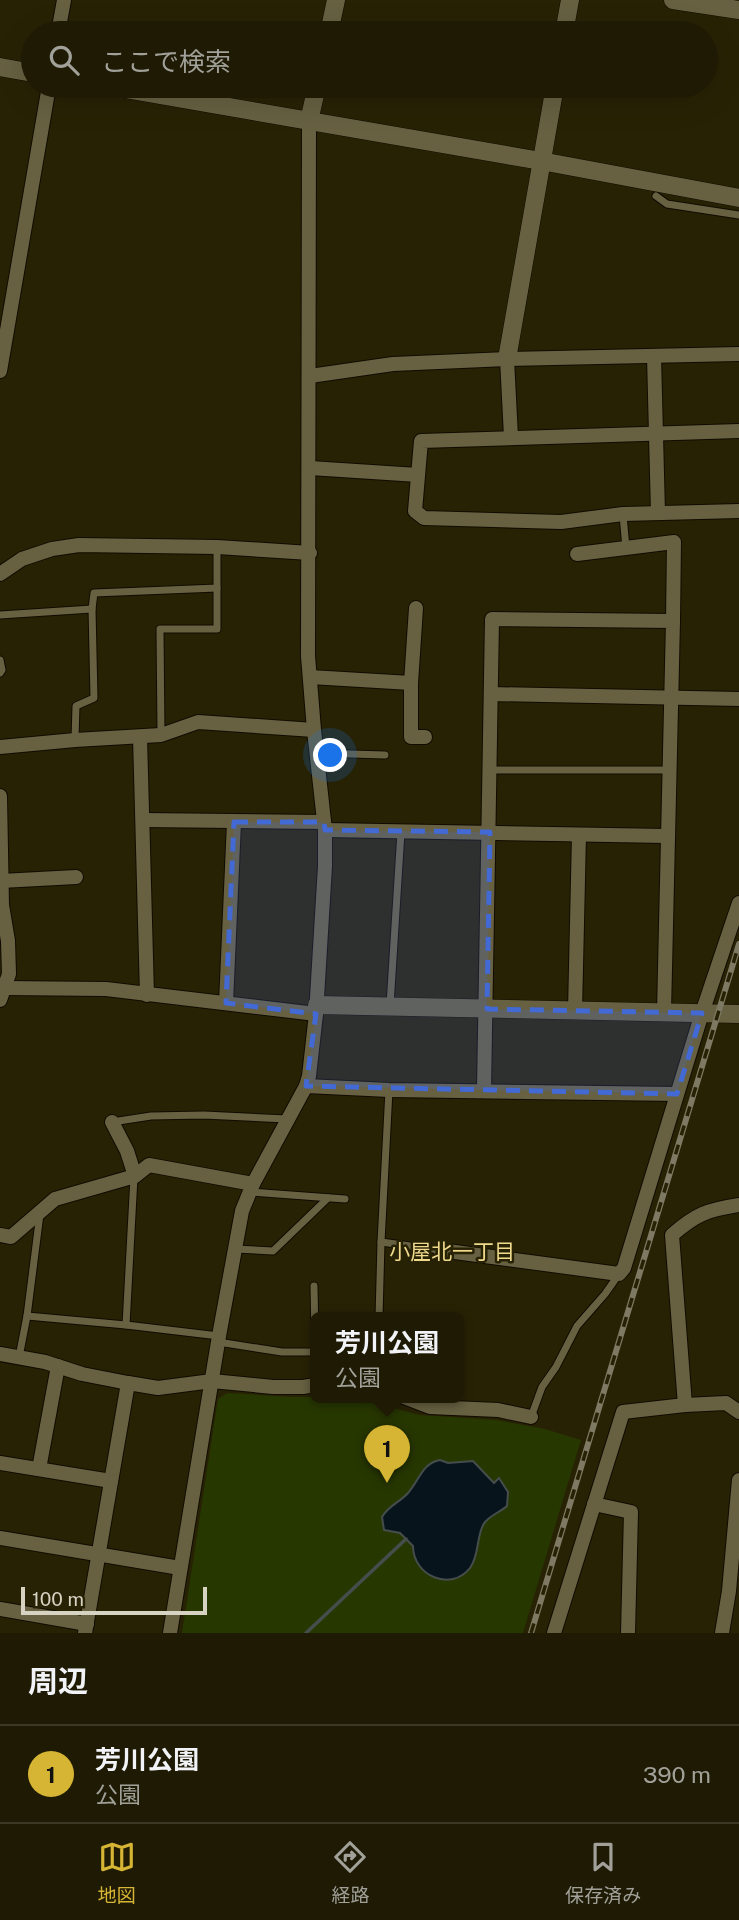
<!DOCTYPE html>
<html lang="ja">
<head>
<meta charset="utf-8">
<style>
	:root { --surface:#1e1a04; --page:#2b2713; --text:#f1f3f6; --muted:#a1a19a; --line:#3c3826; --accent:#d6b534 }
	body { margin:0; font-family:"Public Sans","Noto Sans JP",sans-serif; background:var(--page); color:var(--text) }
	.scale { position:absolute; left:21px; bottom:18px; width:186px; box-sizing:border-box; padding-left:7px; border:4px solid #d6d3c3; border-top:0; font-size:19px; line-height:24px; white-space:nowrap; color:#d6d3c3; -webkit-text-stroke:5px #282205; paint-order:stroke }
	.you { position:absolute; left:331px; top:756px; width:24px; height:24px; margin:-18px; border:5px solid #fff; border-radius:50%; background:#1a73e8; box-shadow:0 0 0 10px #1a73e833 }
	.badge { display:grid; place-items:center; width:46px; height:46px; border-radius:50%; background:var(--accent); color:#111; font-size:23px; font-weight:700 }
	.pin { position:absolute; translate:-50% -58px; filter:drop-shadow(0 2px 4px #0008) }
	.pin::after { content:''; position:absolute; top:37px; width:24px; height:21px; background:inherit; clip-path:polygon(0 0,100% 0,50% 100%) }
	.popup { position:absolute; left:310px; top:1312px; width:154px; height:91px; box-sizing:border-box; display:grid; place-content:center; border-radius:10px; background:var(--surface); filter:drop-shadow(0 2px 5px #0005); font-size:23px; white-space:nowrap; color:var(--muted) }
	.popup b { font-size:26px; color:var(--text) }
	.popup::after { content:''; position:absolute; left:50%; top:100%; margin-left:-14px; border:14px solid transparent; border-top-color:var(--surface) }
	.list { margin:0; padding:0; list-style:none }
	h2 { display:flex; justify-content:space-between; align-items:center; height:91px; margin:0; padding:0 28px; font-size:30px }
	h2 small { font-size:23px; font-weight:400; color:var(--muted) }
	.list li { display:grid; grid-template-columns:46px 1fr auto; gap:21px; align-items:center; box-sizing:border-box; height:98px; padding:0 28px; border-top:2px solid var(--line) }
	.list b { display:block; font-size:26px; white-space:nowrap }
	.list p { margin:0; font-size:23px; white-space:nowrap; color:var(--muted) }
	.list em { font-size:23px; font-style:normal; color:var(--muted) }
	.icon { flex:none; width:38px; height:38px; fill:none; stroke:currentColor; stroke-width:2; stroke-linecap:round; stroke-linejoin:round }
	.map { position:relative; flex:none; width:739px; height:1633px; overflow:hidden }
	.search { position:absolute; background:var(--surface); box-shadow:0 7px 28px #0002; left:21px; right:21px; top:21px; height:77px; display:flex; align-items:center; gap:18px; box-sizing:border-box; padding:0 24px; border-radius:38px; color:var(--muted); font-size:26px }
	.sheet { height:189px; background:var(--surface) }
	nav { display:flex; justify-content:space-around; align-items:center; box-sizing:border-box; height:98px; border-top:2px solid var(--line); background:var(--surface); font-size:19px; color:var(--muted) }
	nav a { display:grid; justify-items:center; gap:4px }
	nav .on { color:var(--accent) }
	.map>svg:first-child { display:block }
</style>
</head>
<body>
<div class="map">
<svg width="739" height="1633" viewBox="0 0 739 1633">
	<rect width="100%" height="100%" fill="#282205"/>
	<!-- green -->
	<polygon fill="#273700" points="227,1393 292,1397 350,1397 420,1415 496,1420 545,1429 581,1440 523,1633 182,1633 218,1399"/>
	<!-- water -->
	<path fill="#07141b" stroke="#454d4d" stroke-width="2" d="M440 1460 448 1463 473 1461 494 1483 499 1478 508 1492 507 1506C500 1512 491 1515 485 1522 476 1533 480 1555 470 1568 451 1592 413 1576 413 1546L400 1533 384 1530 382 1517C389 1505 399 1503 408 1493 419 1481 422 1463 440 1460Z"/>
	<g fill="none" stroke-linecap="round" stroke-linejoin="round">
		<!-- stream -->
		<polyline stroke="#454d4d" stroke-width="3.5" points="306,1633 406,1539"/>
		<defs>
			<g id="service">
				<polyline points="656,196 667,204 739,215"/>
				<polyline points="623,515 626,548"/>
				<polyline points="0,615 92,609"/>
				<polyline points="0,660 2,670 0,673"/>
				<polyline points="161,735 160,629 217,629 217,588"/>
				<polyline points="75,739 76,706 94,698 92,609 94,593 217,588 217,547"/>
				<polyline points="317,753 385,755"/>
				<polyline points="490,770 668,770"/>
				<polyline points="390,1005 401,832"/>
				<polyline points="389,1090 381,1242 440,1250"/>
				<polyline points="112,1122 151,1116 204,1115 287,1119"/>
				<polyline points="251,1192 345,1199"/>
				<polyline points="235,1249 273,1251 328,1198"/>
				<polyline points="314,1286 315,1339"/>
				<polyline points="27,1316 126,1325 134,1177"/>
				<polyline points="379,1317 381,1242"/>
				<polyline points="126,1325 219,1336"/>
				<polyline points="218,1342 282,1352 315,1352"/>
				<polyline points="19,1357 27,1316 40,1214"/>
				<polyline points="531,1417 542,1387 556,1367 577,1326 605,1294 619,1274"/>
			</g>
			<g id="minor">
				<polyline points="58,33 64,0"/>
				<polyline points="654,356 658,513"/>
				<polyline points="507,359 511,437"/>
				<polyline points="0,371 49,86"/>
				<polyline points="310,376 393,364 507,359 739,354"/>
				<polyline points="739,431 421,441 415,511 424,518 561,522 623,514 739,511"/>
				<polyline points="310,468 418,475"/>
				<polyline points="577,554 674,542 673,621"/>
				<polyline points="0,574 22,559 52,549 79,545 217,547 310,553"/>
				<polyline points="310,677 411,683 416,608"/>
				<polyline points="411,683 411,737 425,737"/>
				<polyline points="491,694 739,699"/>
				<polyline points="140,737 147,995"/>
				<polyline points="0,747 75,740 161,735 198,722 314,730"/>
				<polyline points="0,796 2,905 8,941 9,974 0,1000"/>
				<polyline points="143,820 324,822"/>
				<polyline points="325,830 667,836"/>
				<polyline points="1,881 76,877"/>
				<polyline points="4,988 106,989 316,1014"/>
				<polyline points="226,1003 234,822"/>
				<polyline points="575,1011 579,835"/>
				<polyline points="306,1086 389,1090 677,1094"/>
				<polyline points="484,1090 492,619 673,621 664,1012"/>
				<polyline points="112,1122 127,1151 135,1176"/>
				<path d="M739 1205C707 1210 696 1214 672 1235L685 1405 726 1403 739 1412"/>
				<polyline points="0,1235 11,1237 55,1199 135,1176 149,1165 253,1184"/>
				<polyline points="440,1250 619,1274 624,1268 702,1013 739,903"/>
				<polyline points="0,1354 45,1362 82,1374 128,1383 85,1633"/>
				<polyline points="128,1383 158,1388 212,1381 273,1387 303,1387 315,1385"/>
				<polyline points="404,1397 430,1407 498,1410 531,1417"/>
				<polyline points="0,1463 111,1481"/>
				<polyline points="39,1469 58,1366"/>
				<polyline points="594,1504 631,1512 628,1633"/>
				<polyline points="0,1538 180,1568"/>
				<polyline points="0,1609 87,1624"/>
				<polyline points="170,1633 219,1336 242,1211 253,1184 306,1086 309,1076 316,1014 325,866 325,830 314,730 308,656 309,121"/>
				<polyline points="554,1633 623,1412 685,1405"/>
				<polyline points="722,1633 729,1591 739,1480"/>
			</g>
			<g id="tertiary">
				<polyline points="673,0 739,10"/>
				<polyline points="329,33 336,0"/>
				<polyline points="564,33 570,0"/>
				<polyline points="0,67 33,73"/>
				<polyline points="108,86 541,161 739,198"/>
				<polyline points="309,121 317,86"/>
				<polyline points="507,359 555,86"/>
				<polyline points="317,1005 739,1014"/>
			</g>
		</defs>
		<!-- service casing -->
		<use href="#service" stroke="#110b00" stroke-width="9"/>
		<!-- minor casing -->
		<use href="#minor" stroke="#110b00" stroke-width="16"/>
		<!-- tertiary casing -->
		<use href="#tertiary" stroke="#110b00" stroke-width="19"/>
		<!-- service -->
		<use href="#service" stroke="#676142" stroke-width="7"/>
		<!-- minor -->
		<use href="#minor" stroke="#676142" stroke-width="14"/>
		<!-- tertiary -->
		<use href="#tertiary" stroke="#676142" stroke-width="18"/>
		<defs>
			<polyline id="rail" points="531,1633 739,944"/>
		</defs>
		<!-- rail casing -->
		<use href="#rail" stroke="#7e7963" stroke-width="6"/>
		<!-- rail -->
		<use href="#rail" stroke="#282205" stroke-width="3.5" stroke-dasharray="10" stroke-linecap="butt"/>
	</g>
	<!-- marked area -->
	<path fill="#4269d4" fill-opacity="0.2" stroke="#4269d4" stroke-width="5" stroke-dasharray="14 9" stroke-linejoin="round" d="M234 822H324L325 830 490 832 487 1009 702 1013 677 1094 306 1086 316 1014 226 1003Z"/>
	<g text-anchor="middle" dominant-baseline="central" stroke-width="5" stroke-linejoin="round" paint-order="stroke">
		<!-- neighbourhood labels -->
		<g font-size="21" fill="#efd98c" stroke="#282205">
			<text x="452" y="1251">小屋北一丁目</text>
		</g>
	</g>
</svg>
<div class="scale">100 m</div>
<div class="you"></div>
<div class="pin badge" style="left:387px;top:1483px">1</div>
<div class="popup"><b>芳川公園</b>公園</div>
<div class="search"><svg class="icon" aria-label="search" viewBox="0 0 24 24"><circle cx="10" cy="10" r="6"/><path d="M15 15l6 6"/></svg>ここで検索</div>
</div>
<section class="sheet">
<h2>周辺<small></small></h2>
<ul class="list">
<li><span class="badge">1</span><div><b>芳川公園</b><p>公園</p></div><em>390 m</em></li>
</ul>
</section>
<nav>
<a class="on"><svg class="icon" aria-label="map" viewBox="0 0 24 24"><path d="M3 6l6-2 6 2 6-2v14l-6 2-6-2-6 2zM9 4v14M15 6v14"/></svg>地図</a>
<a><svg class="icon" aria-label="directions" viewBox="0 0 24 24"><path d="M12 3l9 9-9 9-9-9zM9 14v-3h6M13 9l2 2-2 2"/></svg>経路</a>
<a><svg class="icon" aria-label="saved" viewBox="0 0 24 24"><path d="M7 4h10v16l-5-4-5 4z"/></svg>保存済み</a>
</nav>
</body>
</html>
